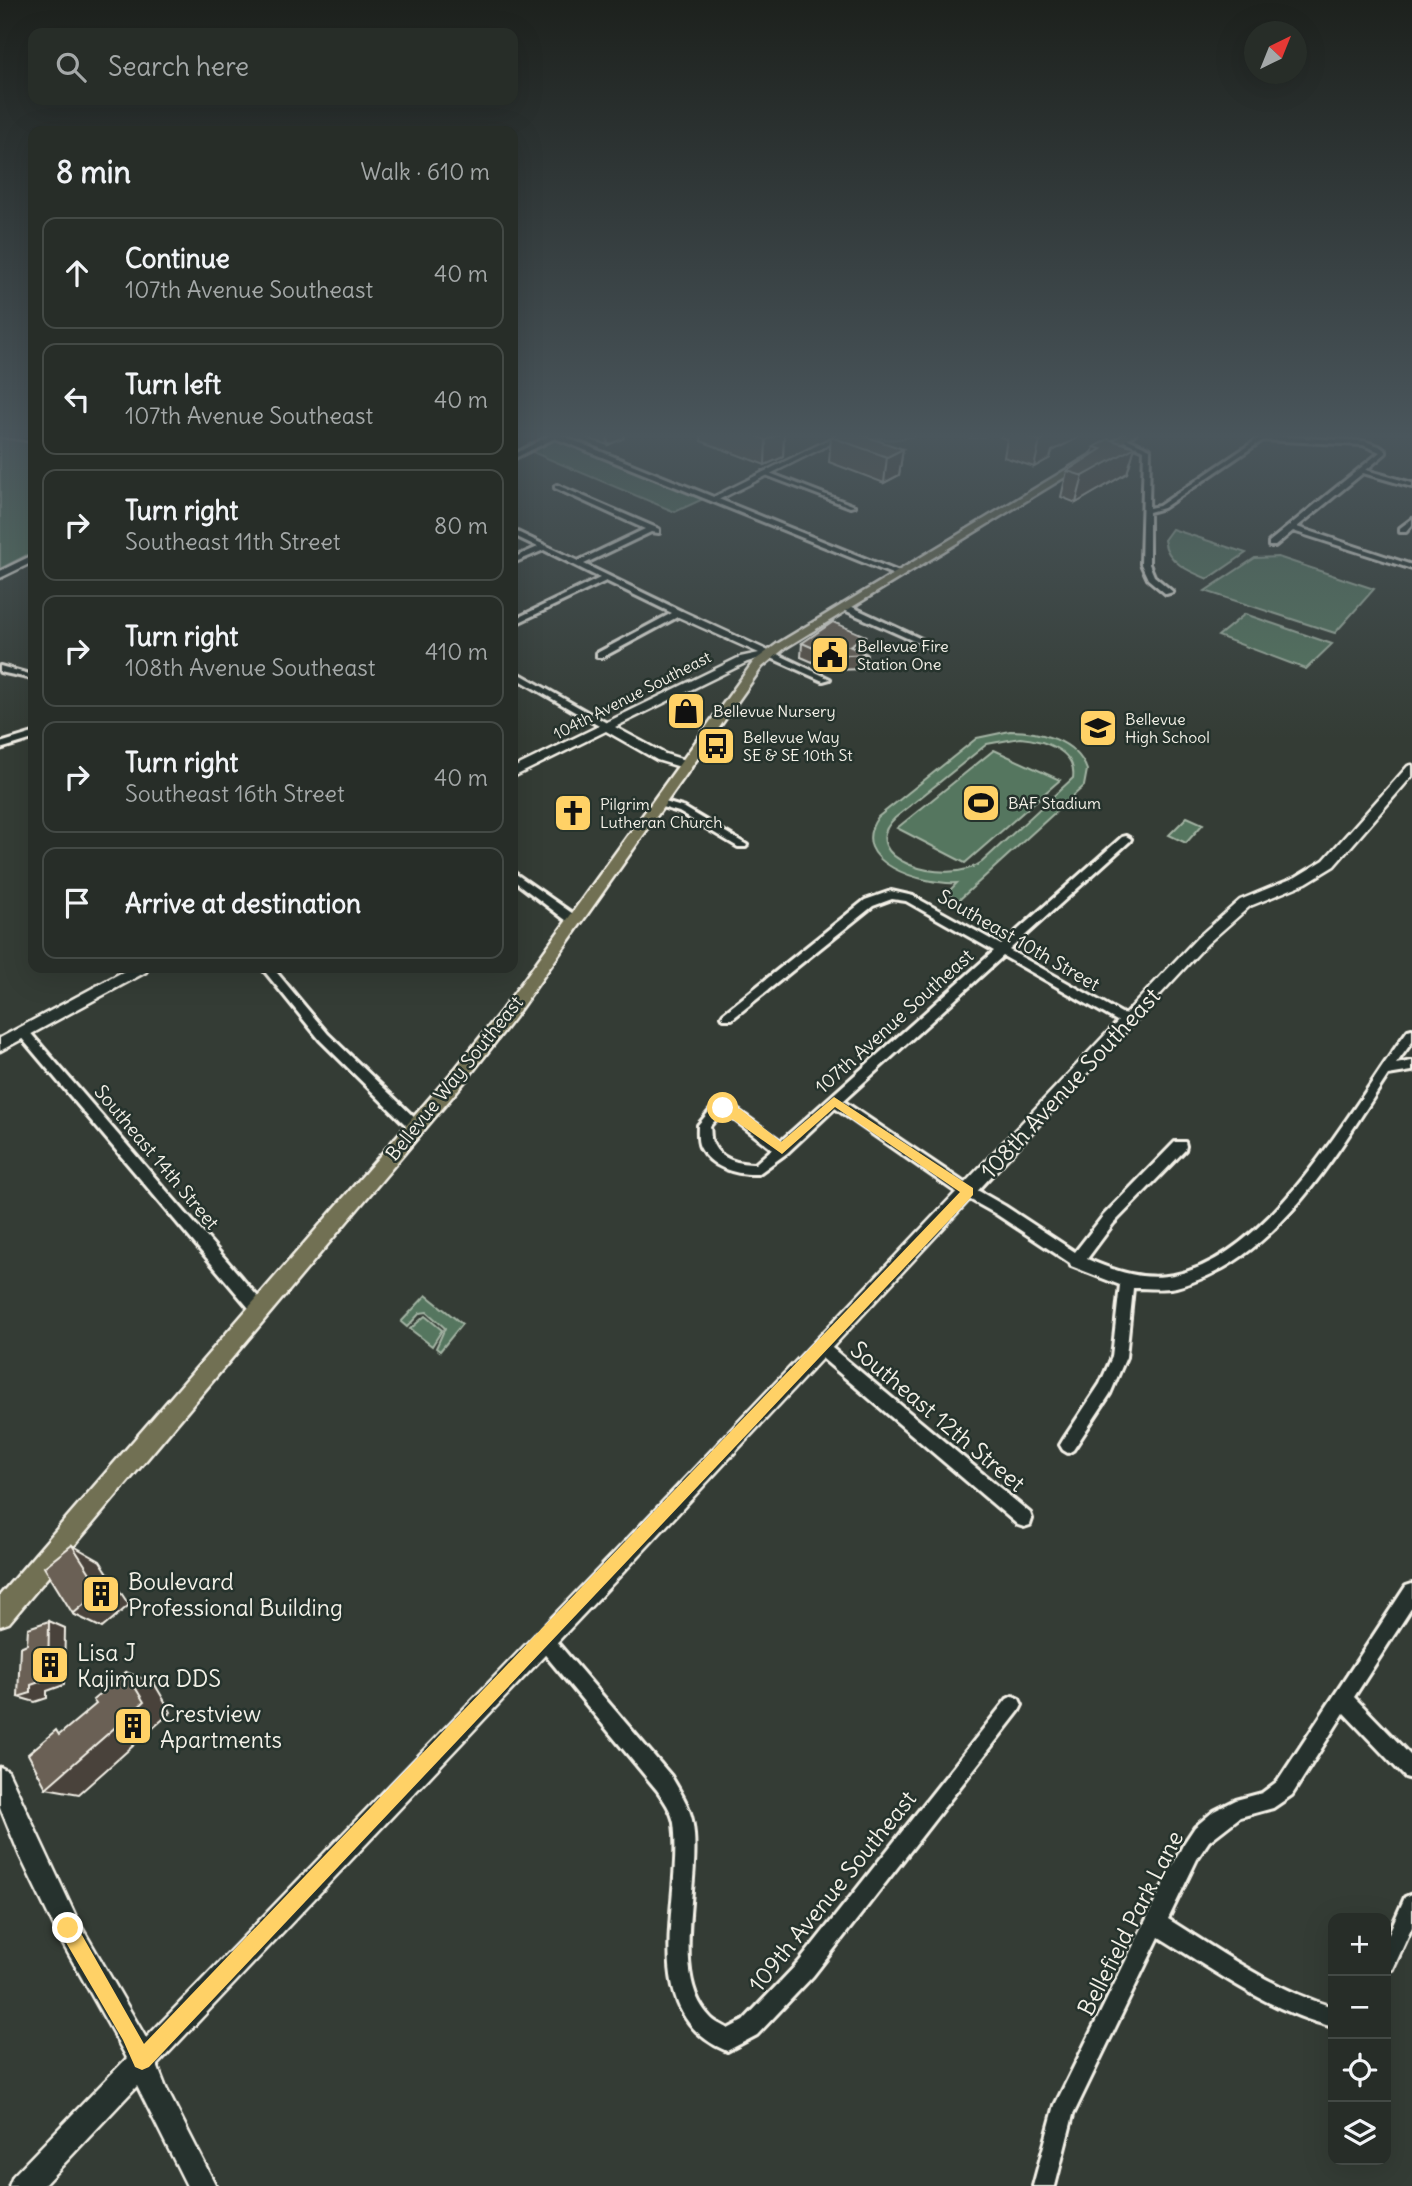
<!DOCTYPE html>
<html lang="en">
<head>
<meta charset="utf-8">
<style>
	:root { --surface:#272d28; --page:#333934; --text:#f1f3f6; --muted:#a4a8a8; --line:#434945 }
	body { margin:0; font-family:Delius,sans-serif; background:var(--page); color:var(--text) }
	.controls { position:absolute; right:21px; bottom:21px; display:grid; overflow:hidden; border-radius:14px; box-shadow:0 7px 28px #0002 }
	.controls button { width:63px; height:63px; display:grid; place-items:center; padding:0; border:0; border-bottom:2px solid var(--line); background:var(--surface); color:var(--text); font:35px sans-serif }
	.compass { position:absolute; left:1244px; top:21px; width:63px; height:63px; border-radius:50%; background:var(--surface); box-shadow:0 7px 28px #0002; rotate:43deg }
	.stop { position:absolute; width:21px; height:21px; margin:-16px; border:5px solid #ffd166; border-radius:50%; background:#fff }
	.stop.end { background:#ffd166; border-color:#fff; box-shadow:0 2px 7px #0008 }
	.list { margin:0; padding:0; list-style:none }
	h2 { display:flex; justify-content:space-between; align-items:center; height:91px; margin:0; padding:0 28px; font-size:30px }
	h2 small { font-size:23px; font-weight:400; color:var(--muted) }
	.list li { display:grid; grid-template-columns:46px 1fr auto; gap:21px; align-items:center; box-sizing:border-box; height:112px; margin:0 14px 14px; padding:0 14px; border:2px solid var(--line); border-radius:14px }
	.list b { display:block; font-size:26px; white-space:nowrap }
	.list p { margin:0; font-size:23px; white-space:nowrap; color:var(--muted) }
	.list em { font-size:23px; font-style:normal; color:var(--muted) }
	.icon { flex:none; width:38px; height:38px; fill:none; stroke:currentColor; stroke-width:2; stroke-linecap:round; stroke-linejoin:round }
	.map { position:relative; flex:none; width:1412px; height:2186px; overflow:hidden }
	.search { position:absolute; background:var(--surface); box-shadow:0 7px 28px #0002; left:28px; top:28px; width:490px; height:77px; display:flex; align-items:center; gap:18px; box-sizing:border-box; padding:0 24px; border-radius:14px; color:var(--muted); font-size:26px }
	.panel { position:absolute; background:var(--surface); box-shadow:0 7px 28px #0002; left:28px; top:126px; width:490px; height:847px; border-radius:14px }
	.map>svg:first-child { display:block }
</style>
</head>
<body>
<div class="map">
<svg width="1412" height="2186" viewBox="0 0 1412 2186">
	<rect width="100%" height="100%" fill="#343c35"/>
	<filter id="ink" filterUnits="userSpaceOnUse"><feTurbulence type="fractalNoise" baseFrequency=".0143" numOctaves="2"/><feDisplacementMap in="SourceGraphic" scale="14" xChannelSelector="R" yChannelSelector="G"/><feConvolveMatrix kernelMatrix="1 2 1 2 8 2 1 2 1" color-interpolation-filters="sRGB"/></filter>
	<g filter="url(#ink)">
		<!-- green -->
		<g fill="#55765f" stroke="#a4b4a4" stroke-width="2" fill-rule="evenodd">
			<polygon points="0,433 33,433 33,552 0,569"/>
			<polygon points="556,438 703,499 675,512 532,452 538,446"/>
			<path d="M1172 529 1246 553 1208 579C1188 571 1167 562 1164 540Z"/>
			<polygon points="1278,557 1374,589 1335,633 1205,591 1255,558"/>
			<polygon points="1245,614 1332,644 1306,669 1218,636"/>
			<path d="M1010 731C1038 731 1076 739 1087 770L1084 786 959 900 947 893 957 883C925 885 845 863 878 817L977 738ZM1020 738C1042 740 1077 750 1073 778L982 862C947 888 853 858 895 818L987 744Z"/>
			<polygon points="994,750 1060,780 965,863 897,828"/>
			<polygon points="1187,817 1203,824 1186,843 1169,835"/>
			<polygon points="426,1295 462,1324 440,1351 436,1348 445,1328 427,1312 420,1313 407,1327 401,1322"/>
			<polygon points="425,1316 442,1330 432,1346 410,1329"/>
		</g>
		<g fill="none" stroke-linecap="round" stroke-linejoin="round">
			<!-- stream -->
			<g stroke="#8e9c9f" stroke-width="2.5">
				<polyline points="775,433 835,433"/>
				<path d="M872 437C896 444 915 433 939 434 959 435 976 442 994 433"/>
			</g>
			<defs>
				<g id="street">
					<polygon points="0,433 33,437 33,441 0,436"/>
					<polygon points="562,433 560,435 904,574 897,576 555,438 513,459 513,455 552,434"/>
					<polygon points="1265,434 1268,436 1364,441 1379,446 1386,451 1386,453 1366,470 1412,483 1412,487 1363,473 1297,527 1412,565 1412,569 1293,531 1275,546 1269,546 1269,542 1380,452 1363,445 1263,440 1163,508 1149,512 1149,564 1154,576 1173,592 1166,594 1148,579 1141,564 1144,450 1122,440 1122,438 1126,438 1150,449 1149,508 1159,506"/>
					<polygon points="763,472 767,472 855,506 850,507 763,474"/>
					<polygon points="557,485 659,529 659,533 651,532 584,564 681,611 681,615 603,657 597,657 597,653 672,613 606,581 513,625 513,620 600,578 544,550 513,563 513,558 538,547 513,535 513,530 578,561 645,529 555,488 555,486"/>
					<polygon points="1412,519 1412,525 1406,532 1400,532 1400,528"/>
					<polygon points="842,605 848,605 932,644 925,646 842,609"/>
					<polygon points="767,652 773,652 830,679 823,681 767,656"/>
					<polygon points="0,666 33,675 33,679 0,672"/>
					<polygon points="513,670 612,726 613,728 606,730 513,676"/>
					<polygon points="33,733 33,739 0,749 0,743"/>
					<polygon points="658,800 685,808 747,845 746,847 738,847 679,812 655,805 653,803"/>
					<path d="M1126 836 1131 839 1130 841 1009 950 1132 1019 1134 1022 1132 1025H1124L1003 956 843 1101 963 1182 1005 1206 1075 1252 1103 1216 1175 1142H1185L1186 1146 1185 1150 1113 1224 1087 1259C1114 1271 1143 1281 1174 1275 1272 1256 1352 1106 1408 1030L1412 1029V1042L1396 1064 1412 1061V1071L1388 1075C1335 1155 1276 1262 1176 1287 1163 1290 1147 1288 1133 1288L1126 1357 1110 1394 1073 1450 1068 1453 1063 1450 1060 1445 1063 1440 1100 1384 1112 1357 1120 1285 1071 1266 1070 1263 996 1214 953 1190 835 1108 787 1153 758 1174C736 1175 711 1168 700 1147 697 1141 698 1132 698 1125L713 1107 729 1104 781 1141 994 951 906 901 892 899 873 906 732 1019H724L722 1016 724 1013 865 900 891 891 913 896 1001 945 1122 837ZM727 1114 772 1149 755 1164C740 1164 720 1160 713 1144 710 1140 711 1132 710 1126L720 1115Z"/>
					<polygon points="513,872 579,918 580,921 579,924 571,924 513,880"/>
					<polygon points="262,968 273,968 328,1034 421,1124 423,1128 421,1132 413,1132 320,1040"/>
					<polygon points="23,1028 27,1029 264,1304 266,1309 264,1314 259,1316 254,1314 19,1035 17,1032 19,1029"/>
					<polygon points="821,1341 826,1343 1030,1513 1032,1519 1030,1525 1024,1527 1018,1525 816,1353 814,1348 816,1343"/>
					<path d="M1412 1584V1607L1354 1697 1412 1757V1779L1405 1777 1344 1713 1292 1795 1273 1808 1240 1817 1209 1841 1197 1859 1168 1919C1221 1952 1272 1989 1333 2007V2027C1269 2011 1215 1971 1159 1937L1073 2115 1055 2186H1033L1055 2105 1183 1845 1195 1827 1214 1811 1236 1800 1262 1793 1278 1781 1406 1586Z"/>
					<path d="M543 1630 549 1633 671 1776C679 1790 689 1805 692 1820 704 1875 667 1973 710 2017 714 2022 722 2025 728 2029L743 2021 799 1962 1007 1699 1013 1696 1019 1699 1022 1705 1019 1711 813 1976 757 2035 727 2051C634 2013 684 1897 674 1823 672 1811 664 1800 657 1790L537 1645 534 1639 537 1633Z"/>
					<polygon points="1412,1894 1412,1927 1393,1969 1386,1972 1386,1940 1405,1897"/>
				</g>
				<g id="secondary">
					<polygon points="842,433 852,433 716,501 709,499"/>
					<polygon points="33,555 33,562 0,578 0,571"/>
					<polygon points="674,611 682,611 775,654 747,662 615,727 665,754 691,762 691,768 687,769 657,760 606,731 513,777 513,768 740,657 759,653 674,615"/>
					<polygon points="1412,765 1412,776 1334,866 1306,883 1250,906 1207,944 632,1563 157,2065 166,2088 216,2186 187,2186 137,2086 43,2186 9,2186 13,2176 127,2058 59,1937 20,1856 0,1807 0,1767 8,1771 77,1919 146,2038 618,1549 1197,938 1240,900 1296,877 1324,860 1408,766"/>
					<polygon points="130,968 148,968 146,972 0,1051 0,1038"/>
				</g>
				<polygon id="primary" points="1127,433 1137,433 785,648 762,667 514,1018 467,1079 9,1623 0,1626 0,1595 455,1069 502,1010 754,661 777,644"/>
			</defs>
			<!-- street casing -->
			<use href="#street" stroke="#f4f1e8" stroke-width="6"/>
			<!-- secondary casing -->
			<use href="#secondary" stroke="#f4f1e8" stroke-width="5"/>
			<!-- primary casing -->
			<use href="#primary" stroke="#f4f1e8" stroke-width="5"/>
			<!-- street -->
			<use href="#street" fill="#26332d" fill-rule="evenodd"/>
			<!-- secondary -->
			<use href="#secondary" fill="#26332d" fill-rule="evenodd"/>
			<!-- primary -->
			<use href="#primary" fill="#716f52" fill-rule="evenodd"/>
		</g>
		<!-- wall -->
		<g fill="#5b5348" stroke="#f4f1e8" stroke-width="2">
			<polygon points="582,433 624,433 624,438 608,445 582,436"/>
			<polygon points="701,433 784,433 783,457 765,465 701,441"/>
			<polygon points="1001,433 1087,433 1052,451 1050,458 1034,467 1004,457 1007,439 1000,437"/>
			<polygon points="831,437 903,449 899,475 884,483 829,462"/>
			<polygon points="1094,447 1135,447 1127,473 1076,503 1061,497 1067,471 1092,454"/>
			<polygon points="865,636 863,650 861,651 867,654 865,669 831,670 801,657 802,643"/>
		</g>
		<!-- shaded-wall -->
		<g fill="#4a433b" stroke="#f4f1e8" stroke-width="2">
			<polygon points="607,433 624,433 624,438 608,445"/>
			<polygon points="782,433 784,433 783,457 765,465 766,440"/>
			<polygon points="1048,433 1087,433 1052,451 1050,458 1034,467 1040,441"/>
			<polygon points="1135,447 1127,473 1076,503 1083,476"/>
			<polygon points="903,449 899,475 884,483 887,457"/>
			<polygon points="865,636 863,650 856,655 849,646"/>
			<polygon points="72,1545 100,1561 129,1605 102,1628 73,1614"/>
			<polygon points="49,1621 65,1628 64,1685 47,1691 47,1698 35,1702 18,1697"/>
			<polygon points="126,1672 154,1683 171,1712 79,1794 46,1788"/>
		</g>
		<!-- building -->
		<g fill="#6a6054" stroke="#f4f1e8" stroke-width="2">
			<polygon points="748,433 782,433 766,440"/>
			<polygon points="838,433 855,433 903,449 887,457 831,437"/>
			<polygon points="1013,433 1055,433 1040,441"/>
			<polygon points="1108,439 1135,447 1083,476 1067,471 1101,449 1094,447"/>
			<polygon points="833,622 865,636 849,646 867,654 832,656 802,643"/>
			<polygon points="72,1545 101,1590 73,1614 44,1567"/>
			<polygon points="49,1621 48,1679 31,1685 31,1693 18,1697 20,1647 27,1644 28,1628"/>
			<polygon points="126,1672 144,1702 46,1788 28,1754 56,1730 59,1735 96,1704 93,1700"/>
		</g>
	</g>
	<!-- sky -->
	<linearGradient id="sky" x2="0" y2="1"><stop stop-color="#1d211d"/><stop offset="0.59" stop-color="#4a565c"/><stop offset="1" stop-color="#4a565c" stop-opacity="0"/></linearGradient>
	<rect width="1412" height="739" fill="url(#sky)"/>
	<!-- route -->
	<polygon fill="#ffd166" points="834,1097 973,1188 973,1195 149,2067 142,2070 135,2067 123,2040 61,1934 59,1928 61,1921 68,1919 74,1921 144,2044 960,1192 835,1107 782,1154 717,1108 723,1104 740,1109 781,1142"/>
	<!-- icons -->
	<defs>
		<symbol id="civic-square" viewBox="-11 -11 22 22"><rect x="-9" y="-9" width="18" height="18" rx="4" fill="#ffd166" stroke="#26332d"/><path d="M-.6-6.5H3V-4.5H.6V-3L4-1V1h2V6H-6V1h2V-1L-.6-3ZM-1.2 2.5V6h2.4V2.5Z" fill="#111"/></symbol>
		<symbol id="shop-square" viewBox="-11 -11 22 22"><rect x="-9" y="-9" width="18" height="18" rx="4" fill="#ffd166" stroke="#26332d"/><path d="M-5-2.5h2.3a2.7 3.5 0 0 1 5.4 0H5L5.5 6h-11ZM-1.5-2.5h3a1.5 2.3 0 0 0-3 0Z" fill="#111"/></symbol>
		<symbol id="school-square" viewBox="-11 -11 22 22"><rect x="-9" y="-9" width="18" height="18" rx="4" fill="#ffd166" stroke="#26332d"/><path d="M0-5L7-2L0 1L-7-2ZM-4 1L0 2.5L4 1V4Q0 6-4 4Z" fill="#111"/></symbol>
		<symbol id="bus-square" viewBox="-11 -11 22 22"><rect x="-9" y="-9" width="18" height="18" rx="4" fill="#ffd166" stroke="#26332d"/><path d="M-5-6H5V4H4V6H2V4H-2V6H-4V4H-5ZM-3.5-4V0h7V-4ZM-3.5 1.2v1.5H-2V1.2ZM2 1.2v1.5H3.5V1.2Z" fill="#111"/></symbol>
		<symbol id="stadium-square" viewBox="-11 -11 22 22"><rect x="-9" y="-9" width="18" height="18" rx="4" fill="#ffd166" stroke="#26332d"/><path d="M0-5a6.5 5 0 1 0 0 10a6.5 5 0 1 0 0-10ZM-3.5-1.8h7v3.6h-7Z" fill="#111"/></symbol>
		<symbol id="church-square" viewBox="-11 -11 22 22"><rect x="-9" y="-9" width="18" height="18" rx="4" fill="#ffd166" stroke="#26332d"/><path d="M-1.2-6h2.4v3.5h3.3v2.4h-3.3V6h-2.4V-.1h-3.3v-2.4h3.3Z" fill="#111"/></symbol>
		<symbol id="building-square" viewBox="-11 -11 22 22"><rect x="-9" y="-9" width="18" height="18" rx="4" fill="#ffd166" stroke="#26332d"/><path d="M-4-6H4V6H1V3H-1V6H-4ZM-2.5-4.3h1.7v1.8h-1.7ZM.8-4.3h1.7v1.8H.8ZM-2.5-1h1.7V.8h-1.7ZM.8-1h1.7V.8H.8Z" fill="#111"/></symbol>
	</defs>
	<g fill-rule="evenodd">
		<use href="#civic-square" x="808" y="633" width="44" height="44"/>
		<use href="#shop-square" x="664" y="689" width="44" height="44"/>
		<use href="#school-square" x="1076" y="706" width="44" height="44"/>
		<use href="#bus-square" x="694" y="724" width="44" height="44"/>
		<use href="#stadium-square" x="959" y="781" width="44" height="44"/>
		<use href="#church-square" x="551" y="791" width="44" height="44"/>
		<use href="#building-square" x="79" y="1572" width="44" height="44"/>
		<use href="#building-square" x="28" y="1643" width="44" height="44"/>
		<use href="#building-square" x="111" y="1704" width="44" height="44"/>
	</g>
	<g text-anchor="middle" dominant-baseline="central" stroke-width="5" stroke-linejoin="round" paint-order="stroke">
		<!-- far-poi labels -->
		<g font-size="16" fill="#f4f1e8" stroke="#26332d" text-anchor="start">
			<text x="857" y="646">Bellevue Fire<tspan x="857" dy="18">Station One</tspan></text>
			<text x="713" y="711">Bellevue Nursery</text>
			<text x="1125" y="719">Bellevue<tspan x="1125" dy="18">High School</tspan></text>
			<text x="743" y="737">Bellevue Way<tspan x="743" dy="18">SE &amp; SE 10th St</tspan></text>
			<text x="1008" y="803">BAF Stadium</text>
			<text x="600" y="804">Pilgrim<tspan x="600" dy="18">Lutheran Church</tspan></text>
		</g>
		<!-- far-street labels -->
		<g font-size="16" fill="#f4f1e8" stroke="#26332d">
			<text transform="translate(632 695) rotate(-27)">104th Avenue Southeast</text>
		</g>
		<!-- street labels -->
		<g font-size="19" fill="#f4f1e8" stroke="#26332d">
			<text transform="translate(1019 940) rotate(30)">Southeast 10th Street</text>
			<text transform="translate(894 1021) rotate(-42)">107th Avenue Southeast</text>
			<text transform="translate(454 1078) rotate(-51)">Bellevue Way Southeast</text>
			<text transform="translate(157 1157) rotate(50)">Southeast 14th Street</text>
		</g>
		<!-- near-street labels -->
		<g font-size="23" fill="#f4f1e8" stroke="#26332d">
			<text transform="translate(1070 1083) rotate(-47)">108th Avenue Southeast</text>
			<text transform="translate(938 1416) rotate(40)">Southeast 12th Street</text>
			<text transform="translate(832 1891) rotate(-51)">109th Avenue Southeast</text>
			<text transform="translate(1130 1923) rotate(-63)">Bellefield Park Lane</text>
		</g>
		<!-- near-poi labels -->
		<g font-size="23" fill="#f4f1e8" stroke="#26332d" text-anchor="start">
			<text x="128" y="1581">Boulevard<tspan x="128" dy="26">Professional Building</tspan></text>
			<text x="77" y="1652">Lisa J<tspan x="77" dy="26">Kajimura DDS</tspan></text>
			<text x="160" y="1713">Crestview<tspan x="160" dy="26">Apartments</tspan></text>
		</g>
	</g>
</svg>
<div class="controls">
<button>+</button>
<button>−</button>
<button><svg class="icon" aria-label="locate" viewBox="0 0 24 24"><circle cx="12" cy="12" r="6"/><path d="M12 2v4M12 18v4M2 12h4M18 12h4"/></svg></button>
<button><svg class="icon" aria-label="layers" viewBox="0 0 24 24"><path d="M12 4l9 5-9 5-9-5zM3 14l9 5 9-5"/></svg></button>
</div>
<svg class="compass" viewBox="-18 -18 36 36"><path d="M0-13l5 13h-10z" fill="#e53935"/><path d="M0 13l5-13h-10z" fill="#a4a8a8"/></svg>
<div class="stop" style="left:723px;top:1108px"></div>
<div class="stop end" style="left:68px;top:1928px"></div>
<div class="search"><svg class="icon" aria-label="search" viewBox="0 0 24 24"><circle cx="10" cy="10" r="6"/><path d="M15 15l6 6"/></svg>Search here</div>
<section class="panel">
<h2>8 min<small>Walk · 610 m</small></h2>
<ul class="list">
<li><svg class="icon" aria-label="ahead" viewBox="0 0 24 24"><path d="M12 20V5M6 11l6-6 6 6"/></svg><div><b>Continue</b><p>107th Avenue Southeast</p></div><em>40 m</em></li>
<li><svg class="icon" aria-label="left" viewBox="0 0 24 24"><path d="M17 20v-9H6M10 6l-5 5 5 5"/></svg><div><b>Turn left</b><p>107th Avenue Southeast</p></div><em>40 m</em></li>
<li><svg class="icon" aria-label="right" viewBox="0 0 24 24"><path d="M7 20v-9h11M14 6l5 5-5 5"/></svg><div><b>Turn right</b><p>Southeast 11th Street</p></div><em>80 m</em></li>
<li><svg class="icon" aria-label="right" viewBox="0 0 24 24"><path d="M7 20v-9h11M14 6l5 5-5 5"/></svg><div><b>Turn right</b><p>108th Avenue Southeast</p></div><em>410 m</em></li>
<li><svg class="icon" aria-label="right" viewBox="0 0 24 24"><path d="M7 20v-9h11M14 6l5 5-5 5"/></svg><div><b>Turn right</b><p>Southeast 16th Street</p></div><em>40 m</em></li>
<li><svg class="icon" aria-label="arrive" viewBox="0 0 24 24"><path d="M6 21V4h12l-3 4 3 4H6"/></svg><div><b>Arrive at destination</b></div></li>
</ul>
</section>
</div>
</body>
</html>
